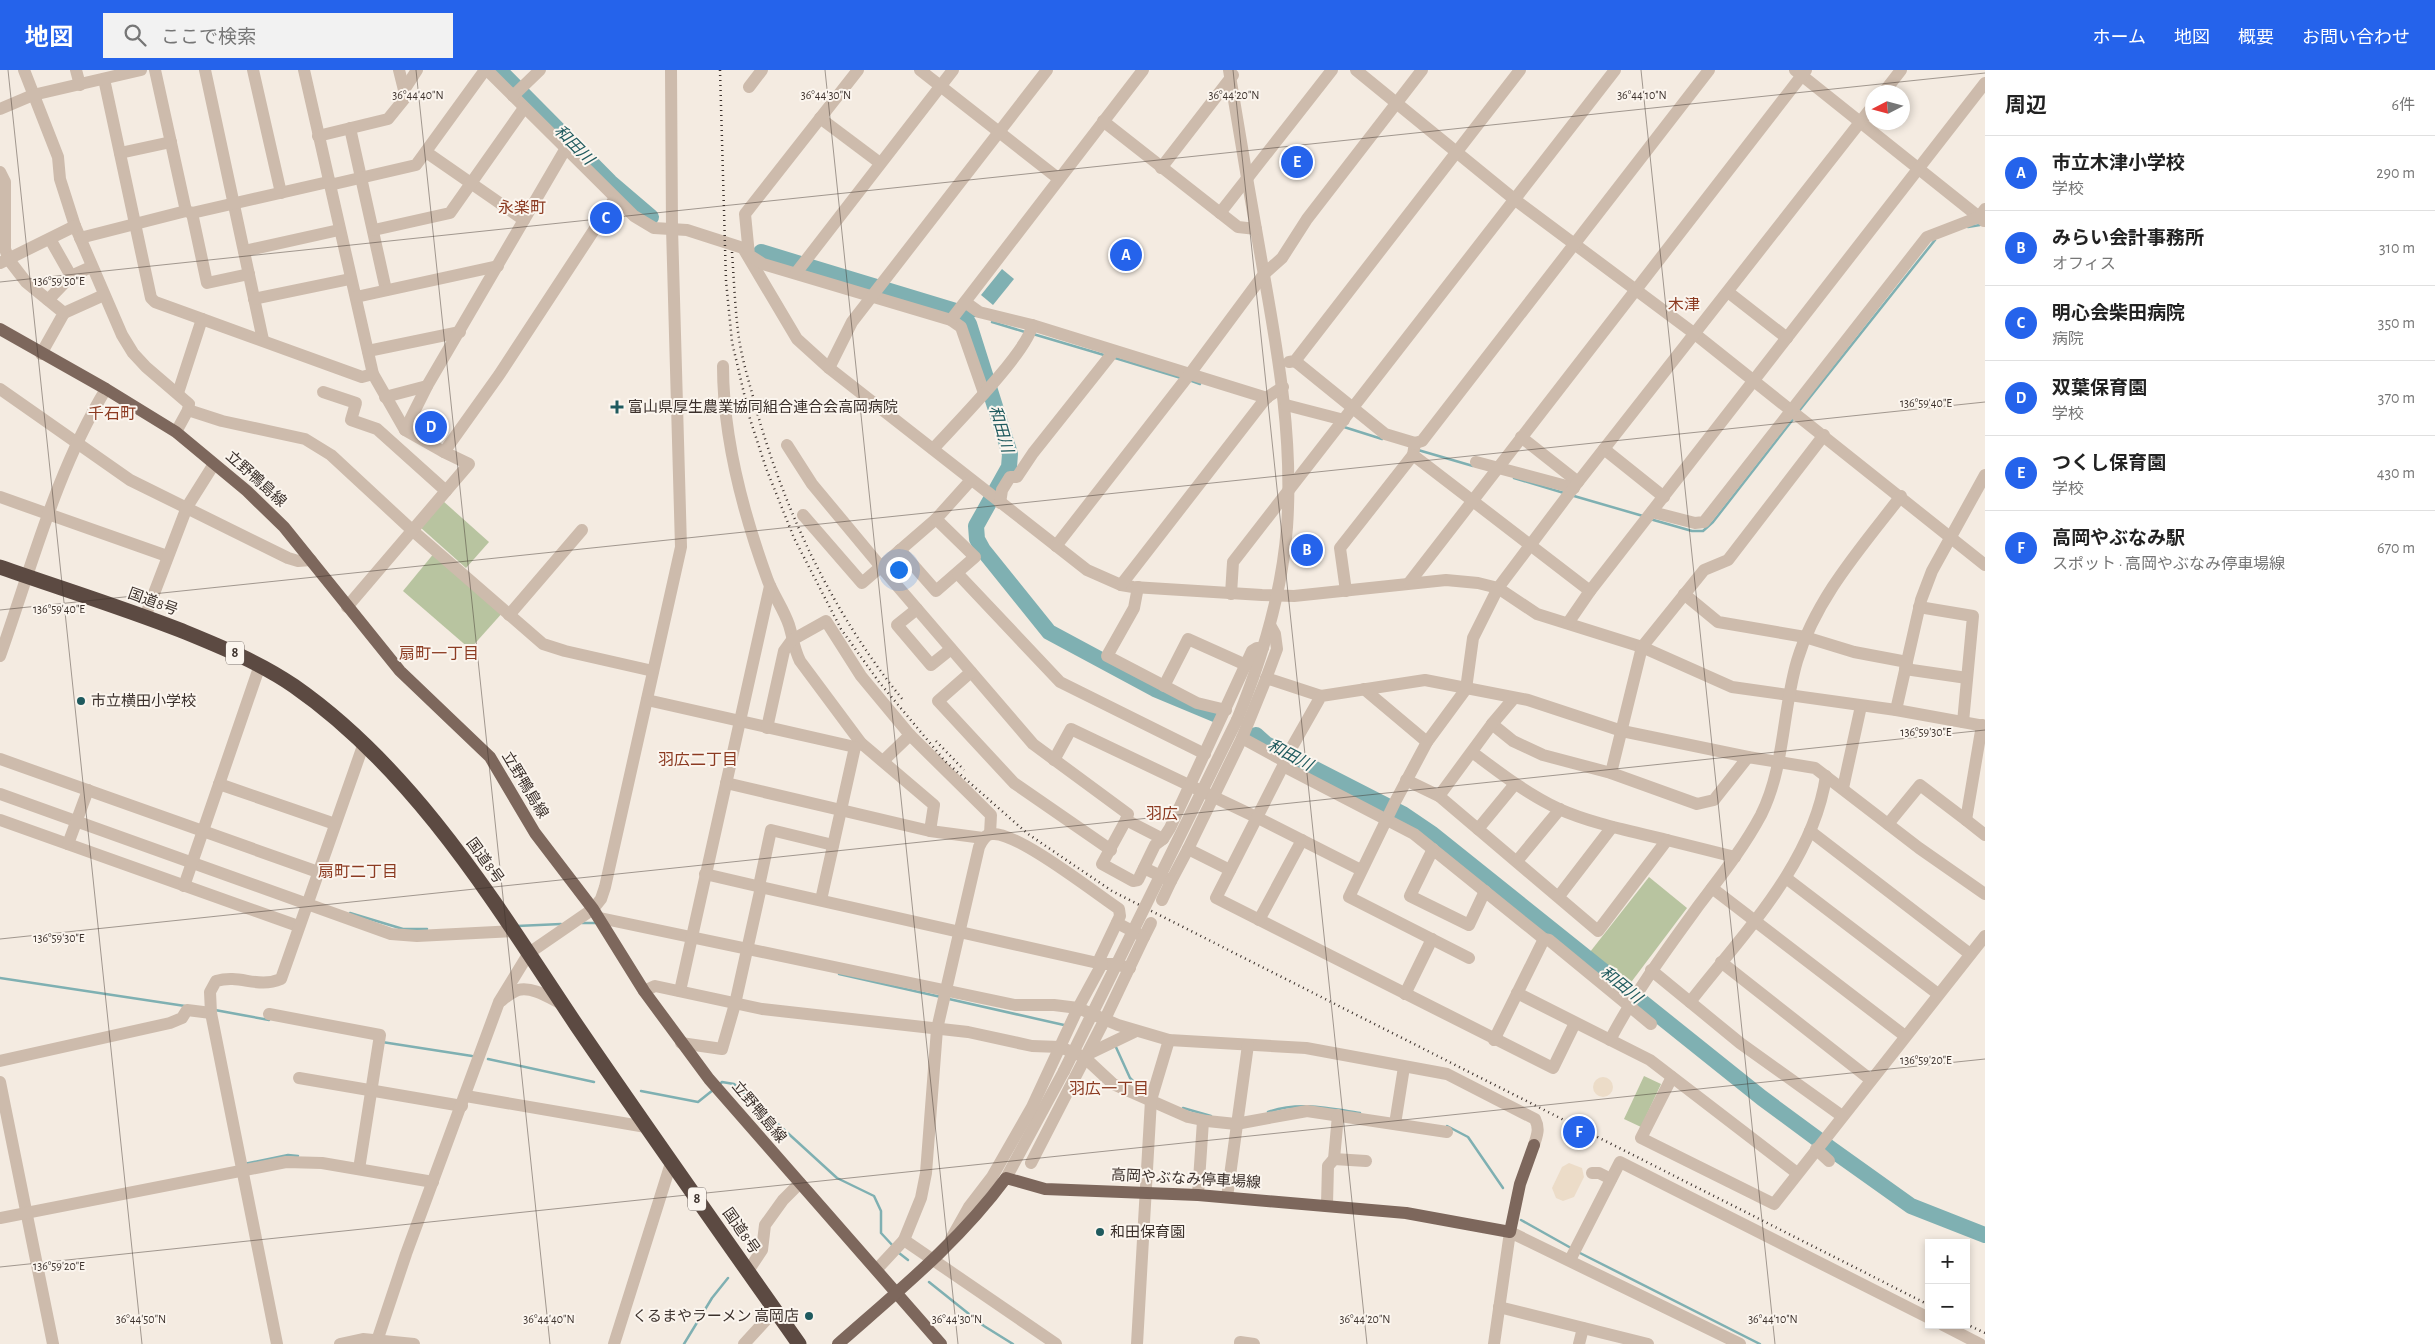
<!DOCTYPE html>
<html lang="ja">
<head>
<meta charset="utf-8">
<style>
	:root { --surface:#fff; --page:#f2f2f2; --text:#222; --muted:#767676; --line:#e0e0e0; --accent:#2563eb }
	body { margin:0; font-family:"Alegreya Sans","Noto Sans JP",sans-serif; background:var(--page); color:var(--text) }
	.controls { position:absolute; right:15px; bottom:15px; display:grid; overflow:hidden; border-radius:0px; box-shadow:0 2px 8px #0003 }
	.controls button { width:45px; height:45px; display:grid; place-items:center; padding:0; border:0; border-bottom:1px solid var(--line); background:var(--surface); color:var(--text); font:25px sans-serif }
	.compass { position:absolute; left:1865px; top:15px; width:45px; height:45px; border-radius:50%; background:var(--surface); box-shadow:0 2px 8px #0003; rotate:264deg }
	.you { position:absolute; left:898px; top:499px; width:18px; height:18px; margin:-12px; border:4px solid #fff; border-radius:50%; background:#1a73e8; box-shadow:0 0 0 8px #1a73e833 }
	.badge { display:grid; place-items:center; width:32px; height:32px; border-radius:50%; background:var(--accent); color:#fff; font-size:16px; font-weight:700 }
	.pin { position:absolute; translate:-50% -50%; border:2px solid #fff; box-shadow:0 1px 5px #0006 }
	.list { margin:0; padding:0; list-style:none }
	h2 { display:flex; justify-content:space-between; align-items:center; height:65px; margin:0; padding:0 20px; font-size:21px }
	h2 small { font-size:16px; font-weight:400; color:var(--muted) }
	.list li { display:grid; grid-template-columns:32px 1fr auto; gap:15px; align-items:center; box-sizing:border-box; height:75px; padding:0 20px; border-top:1px solid var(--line) }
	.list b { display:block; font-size:19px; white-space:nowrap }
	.list p { margin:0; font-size:16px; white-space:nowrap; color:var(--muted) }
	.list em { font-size:16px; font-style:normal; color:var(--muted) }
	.icon { flex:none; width:28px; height:28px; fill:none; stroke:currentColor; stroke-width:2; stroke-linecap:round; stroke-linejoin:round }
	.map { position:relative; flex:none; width:1985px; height:1274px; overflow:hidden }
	header { display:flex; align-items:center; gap:30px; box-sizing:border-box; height:70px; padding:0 25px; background:var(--accent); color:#fff }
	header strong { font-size:24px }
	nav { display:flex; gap:28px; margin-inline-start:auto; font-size:18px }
	.search { width:350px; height:45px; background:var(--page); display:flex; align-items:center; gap:12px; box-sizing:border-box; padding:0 18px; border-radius:0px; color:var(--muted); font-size:19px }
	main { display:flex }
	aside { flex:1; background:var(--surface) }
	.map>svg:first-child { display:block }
</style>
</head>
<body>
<header>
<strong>地図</strong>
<div class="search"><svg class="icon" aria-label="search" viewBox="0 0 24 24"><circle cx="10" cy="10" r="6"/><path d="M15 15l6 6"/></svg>ここで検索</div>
<nav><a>ホーム</a><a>地図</a><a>概要</a><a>お問い合わせ</a></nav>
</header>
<main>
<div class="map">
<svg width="1985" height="1274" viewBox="0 0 1985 1274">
	<rect width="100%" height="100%" fill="#f4ebe1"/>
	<!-- green -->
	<g fill="#b8c4a0">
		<polygon points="443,431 489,472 466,498 420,457"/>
		<polygon points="435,482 504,541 470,579 403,521"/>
		<polygon points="1649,807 1687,838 1629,915 1590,882"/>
		<polygon points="1644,1006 1661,1014 1641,1057 1624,1049"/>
	</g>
	<!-- plaza -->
	<g fill="#ecdcc8">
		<circle cx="1603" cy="1017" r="10"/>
		<polygon points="1569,1093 1582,1098 1584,1107 1574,1127 1563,1131 1556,1128 1552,1118 1562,1097"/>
	</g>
	<!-- water -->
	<polygon fill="#7fb0b2" points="1002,199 1014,209 993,235 981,225"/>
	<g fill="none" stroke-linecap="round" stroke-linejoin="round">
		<!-- stream -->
		<g stroke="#7fb0b2" stroke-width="2.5">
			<polyline points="1968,157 1980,155"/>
			<polyline points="962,243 975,246"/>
			<polyline points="992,252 1025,262"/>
			<polyline points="1033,264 1104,285"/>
			<polyline points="1115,288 1181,308"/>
			<polyline points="1189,310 1200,314"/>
			<polyline points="1799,341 1935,170"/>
			<polyline points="1344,357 1382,369"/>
			<polyline points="1418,380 1473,396"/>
			<polyline points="1514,408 1564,423"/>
			<polyline points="1574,426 1643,446"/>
			<polyline points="1650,449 1692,461 1703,461 1713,452 1794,348"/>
			<polyline points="350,843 403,859 427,859"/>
			<polyline points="582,853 596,853"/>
			<polyline points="517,856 561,854"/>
			<polyline points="839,904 941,927"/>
			<polyline points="0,908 185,936"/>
			<polyline points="949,929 1064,955"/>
			<polyline points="215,940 269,950"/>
			<polyline points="382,972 472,986"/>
			<polyline points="1115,975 1130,1008 1143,1021"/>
			<polyline points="488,989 594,1012"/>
			<polyline points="719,1015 722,1012 734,1014 837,1108 874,1126 881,1141 881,1163 894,1177"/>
			<polyline points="641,1021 698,1032 713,1020"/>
			<polyline points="1183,1038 1211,1046"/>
			<path d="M1268 1042C1299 1031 1328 1038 1360 1043"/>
			<polyline points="1447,1056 1468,1067 1503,1118"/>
			<polyline points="244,1094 288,1085 298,1086"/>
			<polyline points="1521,1150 1571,1178"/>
			<polyline points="1578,1182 1760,1274"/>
			<polyline points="899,1183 908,1190"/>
			<polyline points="929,1212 984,1256 1013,1274"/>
			<polyline points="684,1274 712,1228 728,1208"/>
		</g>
		<!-- river -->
		<g stroke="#7fb0b2" stroke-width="16">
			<polyline points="499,0 610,112 651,147"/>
			<polyline points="761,182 962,243 969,254 1010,384 1009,397 976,456 977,469 983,480 1049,562 1155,619 1215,644"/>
			<polyline points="1256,665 1266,674 1403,744 1431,763 1762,1028 1831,1079 1911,1136 1985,1165"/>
		</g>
		<!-- minor -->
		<g stroke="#cdbbac" stroke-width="12">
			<polyline points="24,0 58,87 60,109 75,156 122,265 133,283 146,297 189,334 188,340 176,362"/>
			<polyline points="76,0 80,15"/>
			<polyline points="155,0 186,141"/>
			<polyline points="205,0 263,270"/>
			<polyline points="253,0 281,123"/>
			<polyline points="304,0 373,304 405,360 444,382"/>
			<polyline points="399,0 404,20"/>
			<polyline points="487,0 634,146 654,158 687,160 743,178 797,269 829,298 1087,500 1121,515 1133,517 1262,525 1294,526 1446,510 1478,513 1498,518 1537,544 1642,577 1732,617 1896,640 1985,656"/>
			<polyline points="858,0 745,144 749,185 763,194 951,250 961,257 984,323"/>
			<polyline points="920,0 1059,109"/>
			<path d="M1229 0C1240 68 1252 137 1264 205 1279 289 1293 371 1287 457 1282 523 1262 589 1237 650"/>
			<polyline points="1356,0 1514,129 1695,264 1985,495"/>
			<polyline points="1795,0 1984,151"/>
			<polyline points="104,9 151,228 155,232 202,249"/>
			<polyline points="749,17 762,0"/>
			<polyline points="1884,22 1901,0"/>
			<polyline points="513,26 540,0"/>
			<polyline points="0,39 33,25 141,0"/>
			<polyline points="820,48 880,93"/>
			<polyline points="1103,51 1238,157 1256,159"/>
			<polyline points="350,58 386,220"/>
			<polyline points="318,66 388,49 405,28 404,20 417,0"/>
			<polyline points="426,82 524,150"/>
			<polyline points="120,83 171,72"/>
			<polyline points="1161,98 1233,5"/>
			<polyline points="0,102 5,112 5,179 9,190 26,212 64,243 41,284"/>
			<polyline points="192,143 207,213 249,204"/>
			<polyline points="1220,143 1332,0"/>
			<polyline points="374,160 450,143 524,38"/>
			<polyline points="80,168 186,141 192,143 328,112 334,114 416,95 485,0"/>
			<polyline points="50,169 71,206"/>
			<polyline points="244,181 339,160"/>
			<polyline points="0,193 75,156"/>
			<polyline points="796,203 953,0"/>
			<polyline points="1728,222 1787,268"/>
			<polyline points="356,227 498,196"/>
			<polyline points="254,229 350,209"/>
			<polyline points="48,230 71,206 91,197"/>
			<polyline points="965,232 979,242 1032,255 1267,328"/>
			<polyline points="64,243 104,225"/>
			<polyline points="951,250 1143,0"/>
			<polyline points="368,281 460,262"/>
			<polyline points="1295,291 1385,364 1415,373 1422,371 1709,0"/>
			<polyline points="1289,292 1295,291 1520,0"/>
			<path d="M723 296C723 369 743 443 768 511 774 526 784 540 789 555 793 568 794 579 800 591L861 673 934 735 930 761"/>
			<polyline points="829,298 852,252 1047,0"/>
			<polyline points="0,319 130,410 288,488 298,491 311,490"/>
			<polyline points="323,322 356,333 351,350 377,359 446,421"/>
			<polyline points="178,323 202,249 362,307 373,304"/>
			<polyline points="385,327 427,316"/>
			<polyline points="1286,335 1344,350"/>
			<polyline points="188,340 222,351 305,369 331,385 413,461 543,574 565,581 653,601"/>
			<polyline points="405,360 427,316 566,78"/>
			<polyline points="1521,367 1578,412"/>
			<polyline points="1415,373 1413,385 1590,521"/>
			<polyline points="787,375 812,414 881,497 1033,674 1128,744 1126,750 1163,769"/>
			<path d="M933 379C953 357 1030 279 1032 255"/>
			<polyline points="1604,379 1664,427"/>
			<polyline points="1476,392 1574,418"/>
			<polyline points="0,427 167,486"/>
			<polyline points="1000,433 1002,420 1010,407 1017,407 1033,383 1114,281"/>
			<polyline points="1652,442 1695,453 1704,452 1927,167 1979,147 1985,139"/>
			<polyline points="803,445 862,513 936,449 971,410"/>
			<polyline points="1056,476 1189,305 1264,204 1282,188 1307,149 1422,0"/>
			<polyline points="900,480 936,521 975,487 936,449"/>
			<polyline points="958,504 1060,612 1205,684"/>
			<polyline points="1409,513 1806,0"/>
			<polyline points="1121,515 1266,328 1283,317"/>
			<polyline points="1138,517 1134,538 1107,586 1197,633 1226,640"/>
			<polyline points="1346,521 1340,478 1413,385"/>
			<polyline points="1231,524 1233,492 1615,0"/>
			<polyline points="1684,524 1718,552 1805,567 1854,582 1907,592"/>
			<polyline points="347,537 469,394 444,382 499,305 615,128"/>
			<polyline points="1919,537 1973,546 1963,652"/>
			<polyline points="917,539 897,555 931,595 951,579"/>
			<polyline points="509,545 582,460"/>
			<polyline points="145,547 187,437 214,394"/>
			<polyline points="1568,553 1590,521 1985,13"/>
			<path d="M0 586C32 496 56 401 106 319"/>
			<polyline points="1905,599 1967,608"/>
			<polyline points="971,602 938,631 1014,713 1111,780"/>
			<polyline points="1266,608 1321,626"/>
			<polyline points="1164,616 1188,569 1246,595"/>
			<polyline points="1364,619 1427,672"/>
			<polyline points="1514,628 1492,654 1513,671 1543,685 1611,703 1697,734 1714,730 1748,687 1815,698 1919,778 1985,824"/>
			<polyline points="647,630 855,677 861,673"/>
			<polyline points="1896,640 1921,530 1932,501 1985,405"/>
			<polyline points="767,658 784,581 792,570 826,551 861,606 910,665 991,745 990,764"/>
			<polyline points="1242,668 1284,691 1283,696 1414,764 1544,869 1549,870 1651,954"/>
			<path d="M1472 682C1500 703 1527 724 1559 739 1593 754 1631 761 1667 770L1598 861 1439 726 1492 654"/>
			<polyline points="0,689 318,802"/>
			<polyline points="1054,690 1071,659 1256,747 1361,800"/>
			<polyline points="883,691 910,665"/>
			<polyline points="1284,691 1321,626 1425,610 1528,630 1622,661 1748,687"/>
			<polyline points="1283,696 1216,828 1553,998 1575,953"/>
			<polyline points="1611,703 1642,577 1704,500 1728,490 1824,365"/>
			<polyline points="1406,710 1439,726"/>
			<polyline points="726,713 930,761 983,768"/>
			<polyline points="219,714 335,754"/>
			<polyline points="1843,718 1861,636"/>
			<polyline points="0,724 391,864 417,866 513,861"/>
			<polyline points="0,750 298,856"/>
			<polyline points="1126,750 1102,794 1133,811 1138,810 1155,775 1163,769 1170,758 1252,581 1257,578 1263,578"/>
			<polyline points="1966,750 1985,765"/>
			<polyline points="1888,754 1920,715 1966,750 1982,655"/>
			<polyline points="1478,759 1515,714"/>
			<polyline points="1810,761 1970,884"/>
			<polyline points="1667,770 1735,787"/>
			<polyline points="68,774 88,720"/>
			<polyline points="1433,779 1410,826 1469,855 1485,821"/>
			<polyline points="1517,791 1560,739"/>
			<polyline points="1144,798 1171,811 1188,779"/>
			<polyline points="1230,800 1188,779 1242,668 1264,614 1277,579 1275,564 1270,555"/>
			<polyline points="1786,808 1938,924"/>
			<polyline points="184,816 260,595"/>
			<polyline points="759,816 771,760 833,775"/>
			<polyline points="761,817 1102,894 1114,894 1130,898"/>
			<polyline points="1712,818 1905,966"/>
			<polyline points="1559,826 1612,757"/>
			<polyline points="821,830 855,677"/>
			<polyline points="1162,830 1171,811"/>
			<path d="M600 848 1015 935H1054L1078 938 1118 955 1169 970 1306 978 1447 1004 1535 1049C1540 1059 1537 1065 1534 1075"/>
			<polyline points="1259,850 1302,770"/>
			<polyline points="1144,867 1151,853"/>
			<polyline points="1469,888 1349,827 1395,732 1427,672 1466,619 1473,568 1498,518 1571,421 1872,37"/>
			<polyline points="1721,892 1871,1010"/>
			<polyline points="1651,900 1740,973 1842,1046"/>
			<polyline points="644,921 655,916 762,939 968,962 1032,976 1060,977 1084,987 1113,1014 1188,1047 1207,1051 1236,1054 1307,1041 1447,1062"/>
			<polyline points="680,921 770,516"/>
			<polyline points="1517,923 1650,990 1797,1103"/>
			<polyline points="1405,924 1432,869"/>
			<path d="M501 931C506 927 512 922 518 920 532 916 550 928 562 934"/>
			<path d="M1690 932C1742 865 1813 794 1826 706"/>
			<polyline points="269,944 380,965 359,1099"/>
			<polyline points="1494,970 1544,869"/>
			<path d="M1610 970C1635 922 1667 879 1699 835 1721 806 1744 777 1761 745 1785 697 1782 642 1797 591 1816 528 1861 478 1901 426"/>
			<polyline points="681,973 722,979 735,934 761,817 705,804"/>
			<polyline points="1086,985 1136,961"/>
			<polyline points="0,991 170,953 182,948 187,940 211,943"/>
			<polyline points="1672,1007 1641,1068 1774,1134 1985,866"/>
			<polyline points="299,1008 462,1036"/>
			<polyline points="0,1012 53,1274"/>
			<polyline points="466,1026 646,1057"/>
			<polyline points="1395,1054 1404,997"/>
			<polyline points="1816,1079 1829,1091"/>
			<polyline points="1334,1089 1366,1091"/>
			<polyline points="1031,1093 1105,949 1144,867 1117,853"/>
			<polyline points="1592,1103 1599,1103 1611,1109"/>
			<polyline points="1006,1108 1064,1001"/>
			<polyline points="1198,1125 1203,1051"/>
			<polyline points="1227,1127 1248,975"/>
			<polyline points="1327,1134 1328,1096 1334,1089 1338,1045"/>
			<polyline points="0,1148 286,1092 322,1093 433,1112"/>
			<polyline points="904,1170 1056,1274"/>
			<polyline points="1570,1190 1620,1092 1929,1248"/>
			<path d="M877 1199 904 1170 921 1128 926 1103 937 959 979 777C982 771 985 764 992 764 1016 761 1095 823 1119 839L1120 846 1100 888 1102 894 1078 938 1032 1037 992 1107 969 1137 951 1169"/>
			<polyline points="748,1201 762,1180 765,1155 783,1130 800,1113"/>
			<polyline points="1499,1237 1648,1274"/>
			<polyline points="1943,1255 1980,1274"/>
			<path d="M277 1274 211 943 210 922 216 911C241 904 257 919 281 909L364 673"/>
			<polyline points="340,1274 363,1269 414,1274"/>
			<polyline points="376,1274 406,1184 499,932 529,883 593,839 601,829 605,817 681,477 672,158 671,0"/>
			<polyline points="614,1274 671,1093"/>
			<polyline points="744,1274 775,1240"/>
			<polyline points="1137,1274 1151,1030 1169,970"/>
			<polyline points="1240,1274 1240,1272 1254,1274"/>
			<polyline points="1494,1274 1510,1162 1740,1274"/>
			<polyline points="1579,1274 1583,1258"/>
		</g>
		<!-- major -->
		<g stroke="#7d675c" stroke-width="12">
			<polyline points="0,259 106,319 176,362 247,421 284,457 400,601 490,687 535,763 593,839 644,921 709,1009 941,1274"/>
			<path d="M838 1274C897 1222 959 1172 1006 1108L1045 1119 1198 1125 1406 1143 1510 1162 1520 1114 1534 1075"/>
		</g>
		<!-- highway -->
		<path stroke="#5c4a42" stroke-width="15" d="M0 497C60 518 121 537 180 560 219 576 259 592 294 616 416 701 496 835 577 956 650 1063 725 1169 799 1274"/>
		<!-- rail -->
		<g stroke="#3b302b" stroke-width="2.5" stroke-dasharray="1 4" stroke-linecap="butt">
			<polyline points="720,0 726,211 732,272 750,349 766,398 794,468 841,559 879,612 945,691 1028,764 1112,821 1929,1235"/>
			<path d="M732 182C734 211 735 240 739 269 743 294 751 318 757 342 787 447 834 545 903 630"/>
			<polyline points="936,671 964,700"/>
			<polyline points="1966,1254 1985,1263"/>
		</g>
		<!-- minor-bridge -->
		<polyline stroke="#cdbbac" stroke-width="12" points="1064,1001 1237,650"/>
	</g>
	<!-- ticks -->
	<path fill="none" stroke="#3b302b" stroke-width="1" stroke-opacity="0.45" d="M8 0 142 1274M416 0 550 1274M825 0 958 1274M1233 0 1367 1274M1641 0 1775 1274M0 212 1985 3M0 540 1985 332M0 869 1985 660M0 1197 1985 989"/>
	<!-- markers -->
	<g fill="#1f5a5e" stroke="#fbf5ee" stroke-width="2">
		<path d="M614.5 329.5h5v5h5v5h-5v5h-5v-5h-5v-5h5z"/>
		<circle cx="81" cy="631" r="5"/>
		<circle cx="1100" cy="1162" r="5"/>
		<circle cx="809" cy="1246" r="5"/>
	</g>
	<g text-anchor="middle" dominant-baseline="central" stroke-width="4" stroke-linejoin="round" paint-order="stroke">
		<!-- shield labels -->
		<g fill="#fbf5ee" stroke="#756b66" stroke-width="1">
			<rect x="226" y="571.5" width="18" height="23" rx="4"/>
			<rect x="688" y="1117.5" width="18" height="23" rx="4"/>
		</g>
		<g font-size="14" font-weight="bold" fill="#3b302b">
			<text x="235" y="583">8</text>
			<text x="697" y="1129">8</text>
		</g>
		<!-- poi labels -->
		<g font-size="15" fill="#3b302b" stroke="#fbf5ee" text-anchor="start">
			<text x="628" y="337">富山県厚生農業協同組合連合会高岡病院</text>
			<text x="91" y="631">市立横田小学校</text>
			<text x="1110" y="1162">和田保育園</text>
			<text x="799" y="1246" text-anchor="end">くるまやラーメン 高岡店</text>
		</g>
		<!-- street labels -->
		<g font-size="15" fill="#3b302b" stroke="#fbf5ee">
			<text transform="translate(256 409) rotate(42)">立野鴨島線</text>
			<text transform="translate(153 532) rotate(20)">国道8号</text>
			<text transform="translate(525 715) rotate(59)">立野鴨島線</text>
			<text transform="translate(485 791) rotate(54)">国道8号</text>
			<text transform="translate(759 1042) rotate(50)">立野鴨島線</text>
			<text transform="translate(1186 1109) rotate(3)">高岡やぶなみ停車場線</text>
			<text transform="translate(741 1161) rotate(55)">国道8号</text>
		</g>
		<!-- water labels -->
		<g font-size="16" font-style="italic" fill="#1f5a5e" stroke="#fbf5ee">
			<text transform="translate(574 75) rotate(45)">和田川</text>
			<text transform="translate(1001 359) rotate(74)">和田川</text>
			<text transform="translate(1290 685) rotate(28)">和田川</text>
			<text transform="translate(1621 915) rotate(39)">和田川</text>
		</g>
		<!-- neighbourhood labels -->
		<g font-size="16" fill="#8c3b22" stroke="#fbf5ee">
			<text x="522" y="138">永楽町</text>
			<text x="1684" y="235">木津</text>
			<text x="112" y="344">千石町</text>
			<text x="439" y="584">扇町一丁目</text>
			<text x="698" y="690">羽広二丁目</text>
			<text x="1162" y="744">羽広</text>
			<text x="358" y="802">扇町二丁目</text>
			<text x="1109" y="1019">羽広一丁目</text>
		</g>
	</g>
	<g font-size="12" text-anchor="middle" fill="#3b302b" stroke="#fbf5ee" stroke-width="4" stroke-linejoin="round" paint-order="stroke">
		<text x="418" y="29">36°44'40"N</text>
		<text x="826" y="29">36°44'30"N</text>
		<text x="1234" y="29">36°44'20"N</text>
		<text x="1642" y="29">36°44'10"N</text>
		<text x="59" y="215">136°59'50"E</text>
		<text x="1926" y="337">136°59'40"E</text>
		<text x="59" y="543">136°59'40"E</text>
		<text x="1926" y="666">136°59'30"E</text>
		<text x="59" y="872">136°59'30"E</text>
		<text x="1926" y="994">136°59'20"E</text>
		<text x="59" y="1200">136°59'20"E</text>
		<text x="141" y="1253">36°44'50"N</text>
		<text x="549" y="1253">36°44'40"N</text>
		<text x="957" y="1253">36°44'30"N</text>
		<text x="1365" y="1253">36°44'20"N</text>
		<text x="1773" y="1253">36°44'10"N</text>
	</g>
</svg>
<div class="controls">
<button>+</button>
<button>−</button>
</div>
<svg class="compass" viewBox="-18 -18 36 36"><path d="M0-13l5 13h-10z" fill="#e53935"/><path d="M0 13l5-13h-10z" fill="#767676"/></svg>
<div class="you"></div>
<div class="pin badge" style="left:1126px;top:185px">A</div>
<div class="pin badge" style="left:1307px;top:480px">B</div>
<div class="pin badge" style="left:606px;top:148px">C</div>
<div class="pin badge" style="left:431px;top:357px">D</div>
<div class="pin badge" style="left:1297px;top:92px">E</div>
<div class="pin badge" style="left:1579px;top:1062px">F</div>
</div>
<aside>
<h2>周辺<small>6件</small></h2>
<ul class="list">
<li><span class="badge">A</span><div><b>市立木津小学校</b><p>学校</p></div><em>290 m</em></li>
<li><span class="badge">B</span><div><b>みらい会計事務所</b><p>オフィス</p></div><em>310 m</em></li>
<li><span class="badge">C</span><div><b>明心会柴田病院</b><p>病院</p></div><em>350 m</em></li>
<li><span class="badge">D</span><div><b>双葉保育園</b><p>学校</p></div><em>370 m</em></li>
<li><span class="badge">E</span><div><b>つくし保育園</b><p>学校</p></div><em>430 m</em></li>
<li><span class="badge">F</span><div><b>高岡やぶなみ駅</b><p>スポット · 高岡やぶなみ停車場線</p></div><em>670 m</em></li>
</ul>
</aside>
</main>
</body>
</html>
